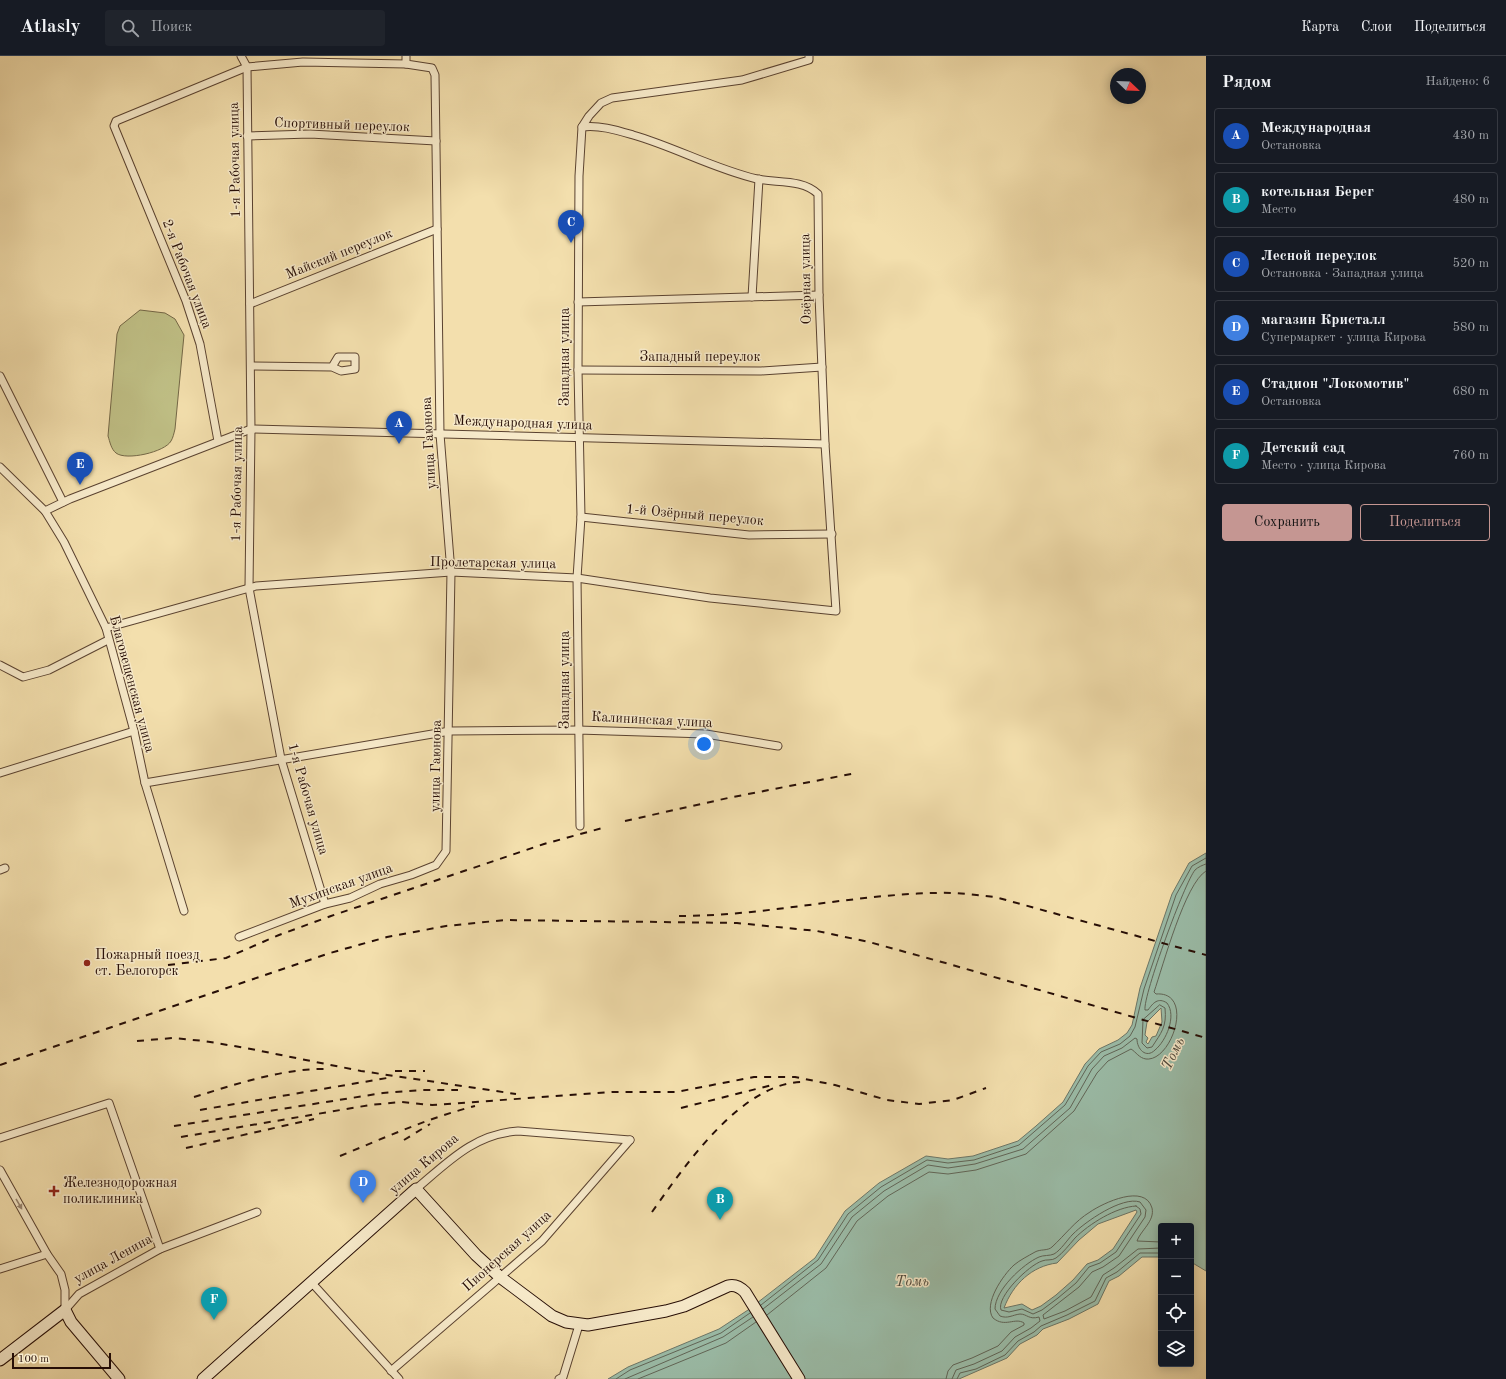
<!DOCTYPE html>
<html lang="ru">
<head>
<meta charset="utf-8">
<style>
	:root { --surface:#171b24; --page:#20242c; --text:#f1f3f6; --muted:#9ea1a6; --line:#363941; --accent:#c59692 }
	body { margin:0; font-family:"Old Standard TT",serif; background:var(--page); color:var(--text) }
	.controls { position:absolute; right:12px; bottom:12px; display:grid; overflow:hidden; border-radius:4px; box-shadow:0 2px 10px #0003 }
	.controls button { width:36px; height:36px; display:grid; place-items:center; padding:0; border:0; border-bottom:1px solid var(--line); background:var(--surface); color:var(--text); font:20px sans-serif }
	.compass { position:absolute; left:1110px; top:12px; width:36px; height:36px; border-radius:50%; background:var(--surface); box-shadow:0 2px 10px #0003; rotate:113deg }
	.scale { position:absolute; left:12px; bottom:10px; width:99px; box-sizing:border-box; padding-left:4px; border:2px solid #270e06; border-top:0; font-size:11px; line-height:14px; white-space:nowrap; color:#270e06; -webkit-text-stroke:3px #f7eaca; paint-order:stroke }
	.you { position:absolute; left:704px; top:688px; width:14px; height:14px; margin:-10px; border:3px solid #fff; border-radius:50%; background:#1a73e8; box-shadow:0 0 0 6px #1a73e833 }
	.badge { display:grid; place-items:center; width:26px; height:26px; border-radius:50%; background:var(--accent); color:#fff; font-size:13px; font-weight:700 }
	.pin { position:absolute; translate:-50% -33px; filter:drop-shadow(0 1px 2px #0008) }
	.pin::after { content:''; position:absolute; top:21px; width:14px; height:12px; background:inherit; clip-path:polygon(0 0,100% 0,50% 100%) }
	.list { margin:0; padding:0; list-style:none }
	h2 { display:flex; justify-content:space-between; align-items:center; height:52px; margin:0; padding:0 16px; font-size:17px }
	h2 small { font-size:13px; font-weight:400; color:var(--muted) }
	.list li { display:grid; grid-template-columns:26px 1fr auto; gap:12px; align-items:center; box-sizing:border-box; height:56px; margin:0 8px 8px; padding:0 8px; border:1px solid var(--line); border-radius:4px }
	.list b { display:block; font-size:15px; white-space:nowrap }
	.list p { margin:0; font-size:13px; white-space:nowrap; color:var(--muted) }
	.list em { font-size:13px; font-style:normal; color:var(--muted) }
	.actions { display:flex; gap:8px; padding:12px 16px }
	.actions a { flex:1; padding:9px 0; border:1px solid var(--accent); border-radius:4px; text-align:center; font-size:14px; color:var(--accent) }
	.actions .main { background:var(--accent); color:#111 }
	.icon { flex:none; width:22px; height:22px; fill:none; stroke:currentColor; stroke-width:2; stroke-linecap:round; stroke-linejoin:round }
	.map { position:relative; flex:none; width:1206px; height:1323px; overflow:hidden }
	header { display:flex; align-items:center; gap:24px; box-sizing:border-box; height:56px; padding:0 20px; background:var(--surface); border-bottom:1px solid var(--line) }
	header strong { font-size:19px }
	nav { display:flex; gap:22px; margin-inline-start:auto; font-size:14px }
	.search { width:280px; height:36px; background:var(--page); display:flex; align-items:center; gap:10px; box-sizing:border-box; padding:0 14px; border-radius:4px; color:var(--muted); font-size:15px }
	main { display:flex }
	aside { flex:1; background:var(--surface) }
	.map>svg:first-child { display:block }
</style>
</head>
<body>
<header>
<strong>Atlasly</strong>
<div class="search"><svg class="icon" aria-label="search" viewBox="0 0 24 24"><circle cx="10" cy="10" r="6"/><path d="M15 15l6 6"/></svg>Поиск</div>
<nav><a>Карта</a><a>Слои</a><a>Поделиться</a></nav>
</header>
<main>
<div class="map">
<svg width="1206" height="1323" viewBox="0 0 1206 1323">
	<rect width="100%" height="100%" fill="#f3dfad"/>
	<filter id="stains"><feTurbulence type="fractalNoise" baseFrequency=".005" numOctaves="4"/><feColorMatrix values="0 0 0 0 .2 0 0 0 0 .09 0 0 0 0 .02 0 0 0 .5 -.17"/></filter>
	<radialGradient id="worn" r=".72"><stop offset=".6" stop-color="#630" stop-opacity="0"/><stop offset="1" stop-color="#630" stop-opacity=".3"/></radialGradient>
	<!-- green -->
	<path fill="#c0c086" stroke="#746746" d="M140 254 165 257 175 263 184 279 175 373C174 377 173 382 171 385 165 396 126 405 116 397 111 393 110 386 108 380L117 278 120 270Z"/>
	<!-- water -->
	<path fill="#9bbda9" stroke="#6d7768" fill-rule="evenodd" d="M1206 797V1215L1191 1206V1170H1161V1201H1142L1119 1220 1109 1225 1098 1248 1069 1263 1043 1273 1037 1279 1020 1288 1007 1302 959 1323H608L628 1311 719 1273 748 1254 815 1202 845 1155 879 1127 926 1100 948 1103 973 1100 1018 1085 1036 1070 1063 1046 1085 1008 1099 993 1118 984 1127 977 1132 969 1140 932 1172 838 1189 807ZM1161 952 1162 966 1156 980 1152 981 1148 988 1146 986 1148 982 1145 979 1147 966ZM1136 1154 1137 1156 1113 1193 1098 1204 1087 1208 1073 1224 1056 1239 1041 1250 1032 1254 1022 1248 1004 1252C1013 1228 1032 1210 1057 1207L1079 1184 1098 1168Z"/>
	<g fill="none" stroke-linecap="round" stroke-linejoin="round">
		<!-- shore -->
		<g stroke="#616658" stroke-width="1">
			<path d="M1160 949 1165 952C1167 971 1161 977 1152 991L1147 992 1142 987 1143 964Z"/>
			<path d="M1136 1150 1140 1153 1141 1158 1116 1196 1100 1207 1089 1211 1076 1227 1058 1242 1042 1254 1033 1258 1022 1253 1009 1256 1001 1254C996 1241 1029 1209 1042 1205 1046 1203 1052 1205 1056 1202 1063 1197 1069 1189 1075 1182 1089 1168 1116 1151 1136 1150Z"/>
			<polyline points="761,1249 818,1204 848,1158 881,1131 927,1104 948,1107 974,1104 1019,1089 1065,1049 1088,1010 1101,996 1120,988 1130,980 1135,971 1144,933 1176,839 1192,810 1206,802"/>
			<path d="M763 1253 821 1208 852 1161 884 1135 928 1109 948 1112 975 1108 1023 1093 1070 1052 1092 1013 1104 1000 1122 992 1135 982 1137 983C1137 993 1146 1003 1155 994 1166 985 1177 960 1167 947 1158 941 1153 947 1148 954H1145C1143 939 1185 826 1195 814 1198 811 1203 809 1206 808"/>
			<path d="M767 1259 826 1212 857 1165 888 1140 929 1116 948 1118 976 1114 1026 1098 1074 1055 1097 1017 1108 1005 1131 993C1136 996 1139 1002 1146 1003 1172 1006 1195 935 1156 938L1154 936C1163 910 1185 827 1206 815"/>
			<polyline points="616,1323 630,1314 721,1277 750,1257"/>
			<polyline points="625,1323 723,1281 753,1261"/>
			<polyline points="638,1323 726,1287 756,1266"/>
			<path d="M946 1323 948 1315 953 1309 972 1302 998 1290 1011 1276 1024 1269V1267C1015 1261 1005 1272 993 1262 983 1248 1003 1219 1014 1209 1020 1204 1028 1200 1035 1196 1040 1193 1048 1195 1052 1191 1065 1179 1075 1165 1090 1156 1103 1147 1145 1127 1152 1152 1155 1165 1141 1174 1137 1185L1161 1186"/>
			<path d="M952 1323 956 1314 974 1308 1002 1295 1015 1281 1031 1272 1040 1265 1039 1261C1029 1264 1027 1258 1020 1258 1012 1259 1008 1263 1000 1260L995 1253C995 1234 1023 1208 1039 1201 1043 1199 1050 1200 1054 1198 1061 1194 1067 1184 1073 1178 1085 1166 1122 1140 1140 1146L1146 1154 1145 1161 1119 1200 1103 1211 1092 1216 1079 1231 1043 1259 1044 1263 1065 1255 1091 1241 1103 1219 1114 1212 1138 1193 1161 1192"/>
			<polyline points="957,1323 960,1317 976,1313 1005,1299 1018,1285 1034,1276 1041,1270 1067,1259 1095,1245 1106,1222 1117,1216 1140,1197 1161,1197"/>
		</g>
		<defs>
			<g id="street">
				<polyline points="241,0 247,11 251,373 249,532 281,703 325,848"/>
				<polyline points="247,80 310,78 436,85"/>
				<polyline points="752,241 759,123"/>
				<polyline points="578,246 819,239"/>
				<polyline points="250,248 437,173"/>
				<polyline points="251,310 332,311 341,315 355,313 355,301 338,301 332,311"/>
				<polyline points="578,314 761,315 822,311"/>
				<polyline points="0,320 63,446"/>
				<polyline points="218,385 200,288 186,245 114,70 116,65 247,11 303,6 406,8"/>
				<polyline points="0,411 45,455 64,486 106,572 134,675 145,727 184,855"/>
				<polyline points="45,455 70,443 251,373 825,388"/>
				<polyline points="581,461 749,479 832,478"/>
				<path d="M106 572 256 530 451 516 577 522 710 542 836 555 825 388 819 239 818 138C803 123 777 127 757 123 714 113 675 91 633 79 616 74 600 69 582 71"/>
				<polyline points="0,609 23,621 49,614 108,584"/>
				<polyline points="0,717 134,675"/>
				<polyline points="145,727 450,675 578,674 706,678 778,690"/>
				<polyline points="580,770 577,522 581,461 578,314 579,120 582,71 589,60 601,47 612,42 742,24 809,4 809,0"/>
				<polyline points="0,814 5,812"/>
				<polyline points="239,881 325,848 350,842 380,828 411,819 436,809 446,795 451,516 440,378 435,19 432,12 406,8 406,0"/>
				<polyline points="0,1082 109,1047 160,1193"/>
				<polyline points="0,1114 47,1198 61,1218 65,1234 65,1254"/>
				<path d="M416 1133C448 1106 474 1078 518 1075L630 1084"/>
				<polyline points="0,1213 47,1198"/>
				<polyline points="312,1227 399,1323"/>
				<polyline points="65,1254 79,1238 160,1193 257,1156"/>
				<polyline points="391,1315 542,1185 630,1084"/>
				<polyline points="559,1323 563,1321 579,1269"/>
			</g>
			<g id="secondary">
				<polyline points="0,1304 65,1254 71,1266 119,1323"/>
				<path d="M203 1323 416 1133 476 1199 500 1221 552 1260 566 1266 588 1269 666 1255 684 1250 728 1230C735 1228 740 1231 745 1236L799 1323"/>
			</g>
		</defs>
		<!-- street casing -->
		<use href="#street" stroke="#5a4230" stroke-width="9"/>
		<!-- secondary casing -->
		<use href="#secondary" stroke="#270e06" stroke-width="13"/>
		<!-- street -->
		<use href="#street" stroke="#f7eaca" stroke-width="7"/>
		<!-- secondary -->
		<use href="#secondary" stroke="#f7eaca" stroke-width="11"/>
		<!-- rail -->
		<g stroke="#270e06" stroke-width="2" stroke-dasharray="7 7" stroke-linecap="butt">
			<polyline points="625,765 728,742 856,717"/>
			<path d="M679 860C765 860 849 839 934 837 955 836 975 839 995 841L1206 899"/>
			<polyline points="168,909 226,902 279,879 331,860 544,788 606,771"/>
			<polyline points="137,985 173,982 204,985 246,992 361,1015 516,1038"/>
			<polyline points="0,1009 330,897 387,881 446,870 505,864 737,867 817,875 869,886 949,908 1206,982"/>
			<polyline points="395,1015 425,1015"/>
			<path d="M194 1041C237 1028 283 1012 328 1013"/>
			<polyline points="681,1052 772,1029"/>
			<polyline points="200,1054 387,1022"/>
			<polyline points="174,1070 383,1037 422,1034 458,1034"/>
			<polyline points="181,1081 370,1049 401,1046 432,1049 613,1036 676,1036 754,1021 795,1021 835,1029 887,1044 919,1048 953,1044 986,1032"/>
			<polyline points="404,1084 430,1068"/>
			<polyline points="186,1092 314,1063"/>
			<path d="M340 1100C384 1082 428 1062 475 1050"/>
			<path d="M652 1156C684 1111 742 1025 804 1026"/>
		</g>
	</g>
	<!-- one-way arrows -->
	<defs><path id="oneway-solid" d="M-6-.8H1V-3.2L6.5 0L1 3.2V.8H-6Z"/></defs>
	<use fill="#998772" href="#oneway-solid" transform="translate(19 1148) rotate(60)"/>
	<!-- markers -->
	<g fill="#8f2418" stroke="#f7eaca" stroke-width="1.5">
		<circle cx="87" cy="907" r="4"/>
		<path d="M52 1129h4v4h4v4h-4v4h-4v-4h-4v-4h4z"/>
	</g>
	<g text-anchor="middle" dominant-baseline="central" stroke-width="3" stroke-linejoin="round" paint-order="stroke">
		<!-- street labels -->
		<g font-size="14" fill="#270e06" stroke="#f7eaca">
			<text transform="translate(342 69) rotate(2)">Спортивный переулок</text>
			<text transform="translate(235 104) rotate(-91)">1-я Рабочая улица</text>
			<text transform="translate(339 198) rotate(-22)">Майский переулок</text>
			<text transform="translate(187 218) rotate(69)">2-я Рабочая улица</text>
			<text transform="translate(806 223) rotate(-91)">Озёрная улица</text>
			<text transform="translate(565 301) rotate(-90)">Западная улица</text>
			<text x="700" y="301">Западный переулок</text>
			<text transform="translate(523 367) rotate(2)">Международная улица</text>
			<text transform="translate(429 387) rotate(-93)">улица Гаюнова</text>
			<text transform="translate(237 428) rotate(-89)">1-я Рабочая улица</text>
			<text transform="translate(695 459) rotate(5)">1-й Озёрный переулок</text>
			<text transform="translate(493 507) rotate(1)">Пролетарская улица</text>
			<text transform="translate(565 624) rotate(-90)">Западная улица</text>
			<text transform="translate(132 628) rotate(75)">Благовещенская улица</text>
			<text transform="translate(652 664) rotate(3)">Калининская улица</text>
			<text transform="translate(436 710) rotate(-89)">улица Гаюнова</text>
			<text transform="translate(308 743) rotate(74)">1-я Рабочая улица</text>
			<text transform="translate(341 830) rotate(-20)">Мухинская улица</text>
			<text transform="translate(424 1108) rotate(-40)">улица Кирова</text>
			<text transform="translate(507 1195) rotate(-42)">Пионерская улица</text>
			<text transform="translate(113 1203) rotate(-29)">улица Ленина</text>
		</g>
		<!-- poi labels -->
		<g font-size="14" fill="#270e06" stroke="#f7eaca" text-anchor="start">
			<text x="95" y="899">Пожарный поезд<tspan x="95" dy="16">ст. Белогорск</tspan></text>
			<text x="63" y="1127">Железнодорожная<tspan x="63" dy="16">поликлиника</tspan></text>
		</g>
		<!-- water labels -->
		<g font-size="15" font-style="italic" fill="#504b3f" stroke="#f7eaca">
			<text transform="translate(1174 998) rotate(-64)">Томь</text>
			<text x="912" y="1226">Томь</text>
		</g>
	</g>
	<rect width="100%" height="100%" filter="url(#stains)"/>
	<rect width="100%" height="100%" fill="url(#worn)"/>
</svg>
<div class="controls">
<button>+</button>
<button>−</button>
<button><svg class="icon" aria-label="locate" viewBox="0 0 24 24"><circle cx="12" cy="12" r="6"/><path d="M12 2v4M12 18v4M2 12h4M18 12h4"/></svg></button>
<button><svg class="icon" aria-label="layers" viewBox="0 0 24 24"><path d="M12 4l9 5-9 5-9-5zM3 14l9 5 9-5"/></svg></button>
</div>
<svg class="compass" viewBox="-18 -18 36 36"><path d="M0-13l5 13h-10z" fill="#e53935"/><path d="M0 13l5-13h-10z" fill="#9ea1a6"/></svg>
<div class="scale">100 m</div>
<div class="you"></div>
<div class="pin badge" style="left:399px;top:388px;background:#1a4fb4">A</div>
<div class="pin badge" style="left:720px;top:1164px;background:#0f9aa8">B</div>
<div class="pin badge" style="left:571px;top:187px;background:#1a4fb4">C</div>
<div class="pin badge" style="left:363px;top:1147px;background:#3f7fe0">D</div>
<div class="pin badge" style="left:80px;top:429px;background:#1a4fb4">E</div>
<div class="pin badge" style="left:214px;top:1264px;background:#0f9aa8">F</div>
</div>
<aside>
<h2>Рядом<small>Найдено: 6</small></h2>
<ul class="list">
<li><span class="badge" style="background:#1a4fb4">A</span><div><b>Международная</b><p>Остановка</p></div><em>430 m</em></li>
<li><span class="badge" style="background:#0f9aa8">B</span><div><b>котельная Берег</b><p>Место</p></div><em>480 m</em></li>
<li><span class="badge" style="background:#1a4fb4">C</span><div><b>Лесной переулок</b><p>Остановка · Западная улица</p></div><em>520 m</em></li>
<li><span class="badge" style="background:#3f7fe0">D</span><div><b>магазин Кристалл</b><p>Супермаркет · улица Кирова</p></div><em>580 m</em></li>
<li><span class="badge" style="background:#1a4fb4">E</span><div><b>Стадион &quot;Локомотив&quot;</b><p>Остановка</p></div><em>680 m</em></li>
<li><span class="badge" style="background:#0f9aa8">F</span><div><b>Детский сад</b><p>Место · улица Кирова</p></div><em>760 m</em></li>
</ul>
<div class="actions"><a class="main">Сохранить</a><a>Поделиться</a></div>
</aside>
</main>
</body>
</html>
